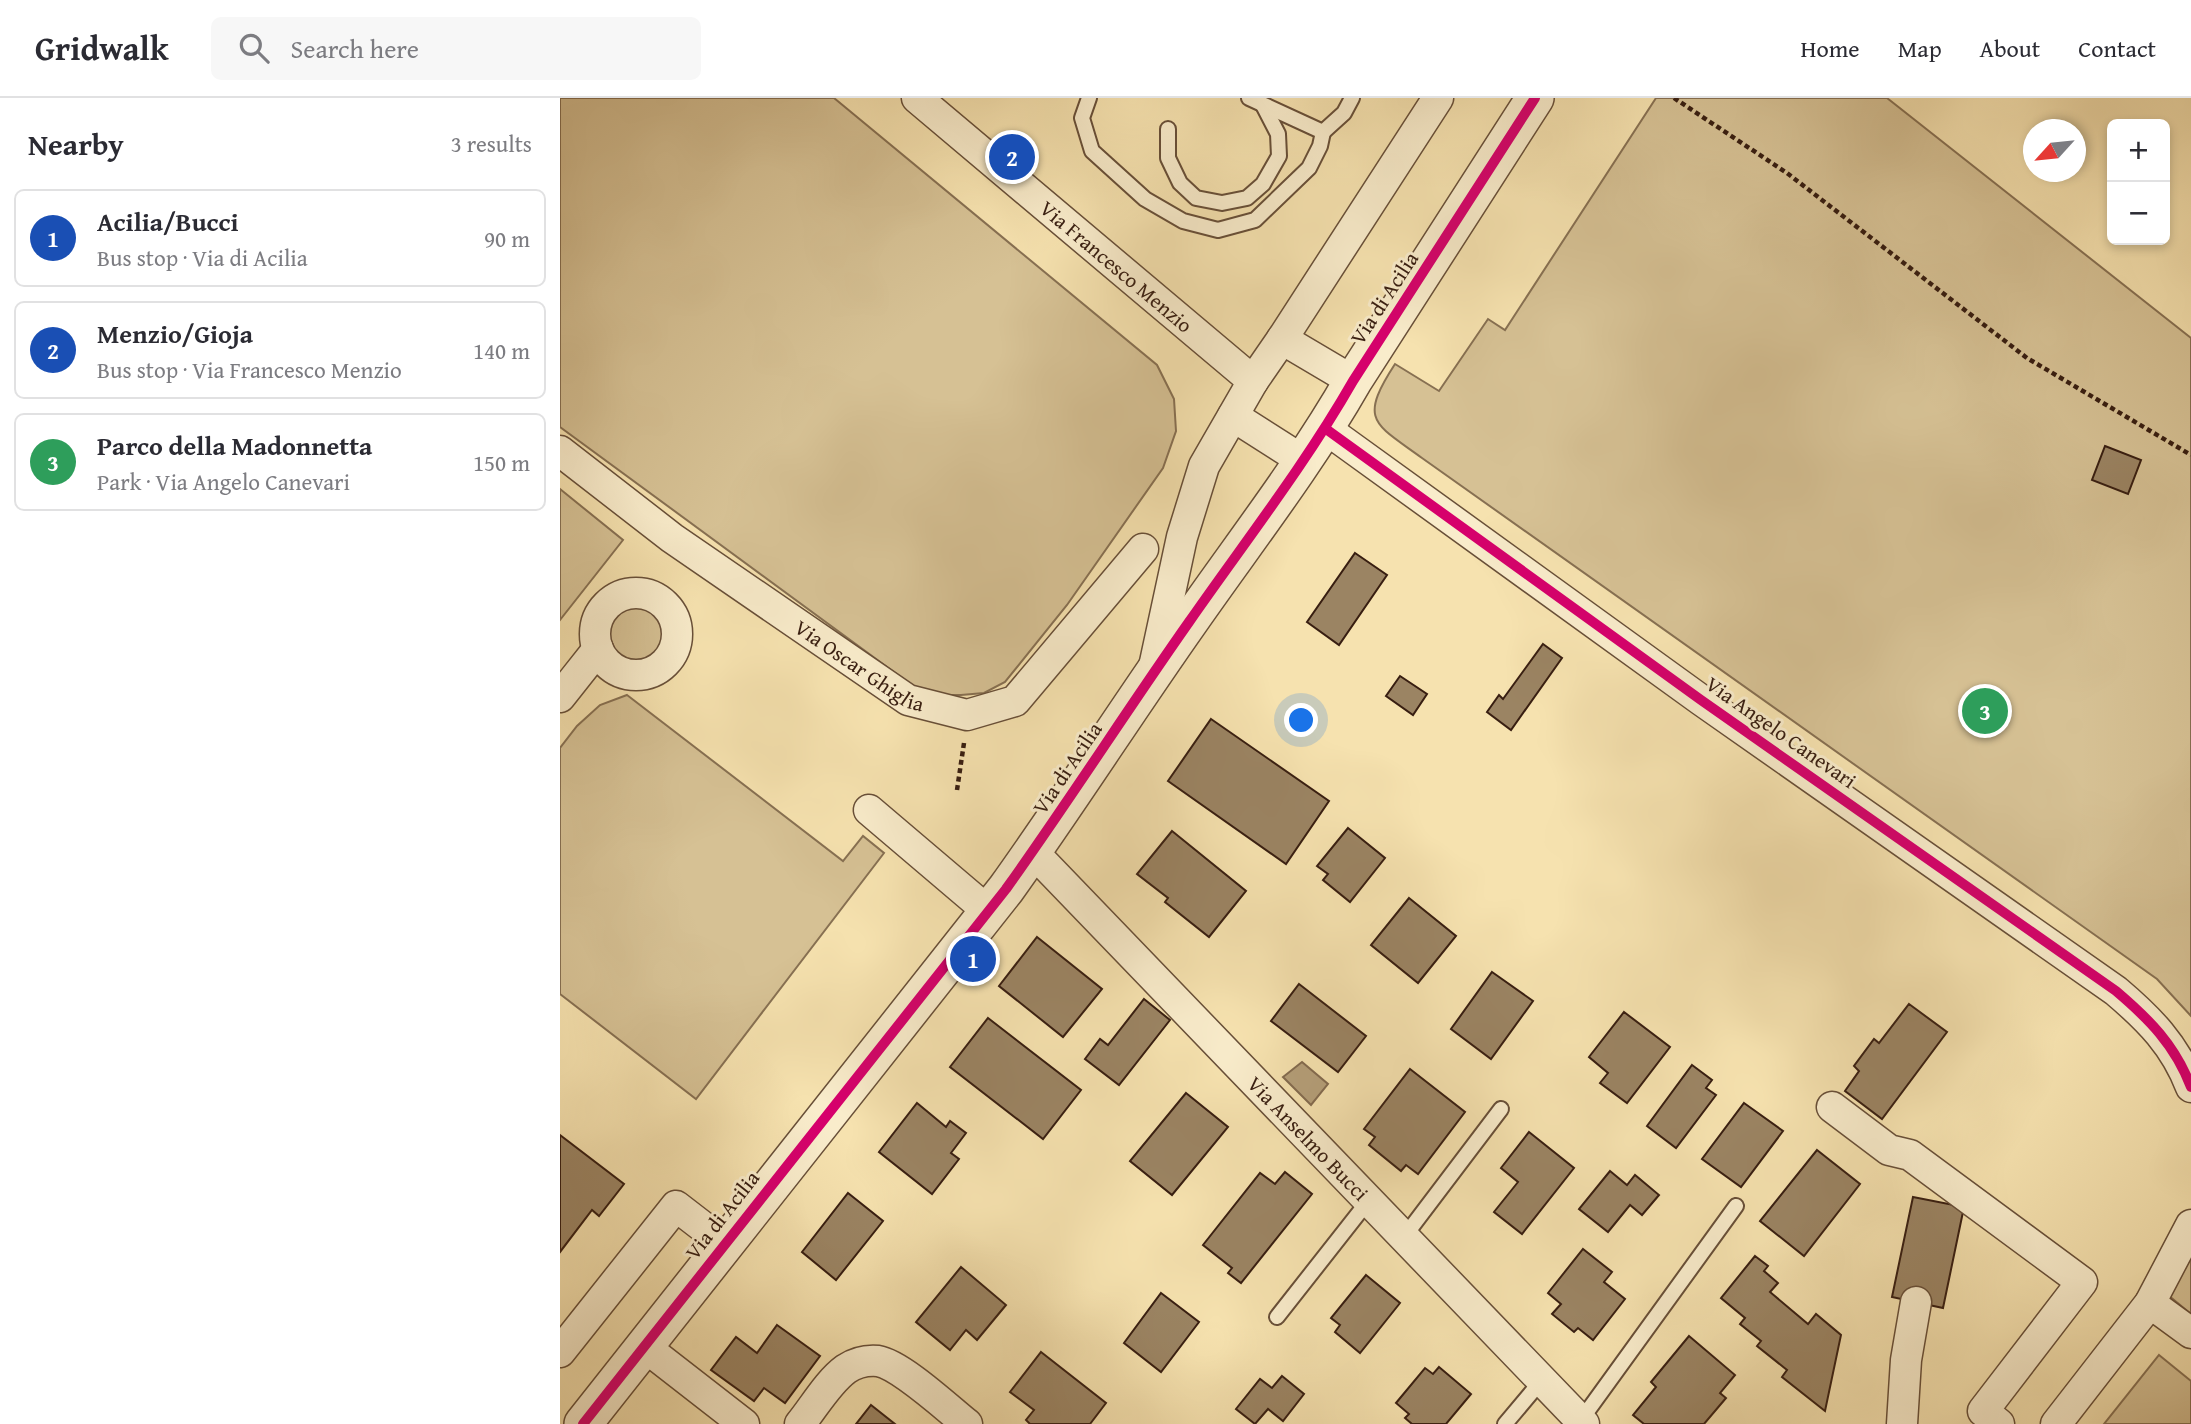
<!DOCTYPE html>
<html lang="en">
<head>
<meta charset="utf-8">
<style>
	:root { --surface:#fff; --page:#f7f7f7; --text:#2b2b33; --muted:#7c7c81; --line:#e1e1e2; --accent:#8f2418 }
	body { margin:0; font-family:"Gentium Book Plus",serif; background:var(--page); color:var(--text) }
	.controls { position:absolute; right:21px; top:21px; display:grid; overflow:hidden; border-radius:10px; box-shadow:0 4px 10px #0003 }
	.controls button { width:63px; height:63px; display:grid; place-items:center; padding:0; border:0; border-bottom:2px solid var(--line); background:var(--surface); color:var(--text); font:35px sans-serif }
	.compass { position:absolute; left:1463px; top:21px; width:63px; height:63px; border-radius:50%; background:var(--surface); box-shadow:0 4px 10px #0003; rotate:243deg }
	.you { position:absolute; left:742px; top:623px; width:24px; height:24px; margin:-18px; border:5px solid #fff; border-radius:50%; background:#1a73e8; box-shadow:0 0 0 10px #1a73e833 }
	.badge { display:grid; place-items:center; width:46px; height:46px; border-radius:50%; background:var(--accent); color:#fff; font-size:23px; font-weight:700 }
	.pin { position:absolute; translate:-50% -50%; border:4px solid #fff; box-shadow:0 2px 7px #0006 }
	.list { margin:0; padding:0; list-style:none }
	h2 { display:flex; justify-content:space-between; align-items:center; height:91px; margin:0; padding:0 28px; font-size:30px }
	h2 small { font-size:23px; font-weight:400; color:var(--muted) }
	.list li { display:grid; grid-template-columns:46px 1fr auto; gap:21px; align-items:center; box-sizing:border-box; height:98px; margin:0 14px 14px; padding:0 14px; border:2px solid var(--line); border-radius:10px }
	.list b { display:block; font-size:26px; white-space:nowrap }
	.list p { margin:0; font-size:23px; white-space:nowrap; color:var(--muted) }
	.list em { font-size:23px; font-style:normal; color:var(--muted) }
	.icon { flex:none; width:38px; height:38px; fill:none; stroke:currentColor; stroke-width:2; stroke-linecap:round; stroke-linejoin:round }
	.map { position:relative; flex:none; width:1631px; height:1326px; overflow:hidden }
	header { display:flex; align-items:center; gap:42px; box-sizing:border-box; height:98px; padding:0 35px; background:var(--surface); border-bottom:2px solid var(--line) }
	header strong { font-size:33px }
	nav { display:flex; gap:38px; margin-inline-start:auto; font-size:24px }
	.search { width:490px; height:63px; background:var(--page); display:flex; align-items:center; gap:18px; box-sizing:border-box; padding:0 24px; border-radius:10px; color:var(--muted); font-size:26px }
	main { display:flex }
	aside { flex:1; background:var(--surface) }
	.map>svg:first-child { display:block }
</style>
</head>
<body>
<header>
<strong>Gridwalk</strong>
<div class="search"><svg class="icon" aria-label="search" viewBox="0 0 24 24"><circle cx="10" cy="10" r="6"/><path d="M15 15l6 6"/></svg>Search here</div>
<nav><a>Home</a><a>Map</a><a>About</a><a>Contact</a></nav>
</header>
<main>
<aside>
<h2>Nearby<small>3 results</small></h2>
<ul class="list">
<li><span class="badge" style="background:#1a4fb4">1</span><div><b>Acilia/Bucci</b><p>Bus stop · Via di Acilia</p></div><em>90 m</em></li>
<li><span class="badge" style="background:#1a4fb4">2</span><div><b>Menzio/Gioja</b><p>Bus stop · Via Francesco Menzio</p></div><em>140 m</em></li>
<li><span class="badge" style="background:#2e9e5b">3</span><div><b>Parco della Madonnetta</b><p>Park · Via Angelo Canevari</p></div><em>150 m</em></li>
</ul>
</aside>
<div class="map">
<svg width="1631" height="1326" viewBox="0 0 1631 1326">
	<rect width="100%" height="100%" fill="#f6e2af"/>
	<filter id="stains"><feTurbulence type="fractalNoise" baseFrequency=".00286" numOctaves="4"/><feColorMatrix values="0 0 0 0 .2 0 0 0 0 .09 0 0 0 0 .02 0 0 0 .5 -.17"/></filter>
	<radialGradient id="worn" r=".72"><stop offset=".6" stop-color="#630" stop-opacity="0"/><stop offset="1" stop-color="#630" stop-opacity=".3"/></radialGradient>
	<!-- green -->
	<g fill="#d6c194" stroke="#877052" stroke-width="2">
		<polygon points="0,0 274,0 597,267 614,301 616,333 603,370 507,507 445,584 424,595 401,597 380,597 357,591 0,329"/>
		<path d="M1096 0H1327L1631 240V918L1597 881 862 360C814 325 798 323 835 266L879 293 928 221 945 232Z"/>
		<polygon points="0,391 63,442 0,522"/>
		<circle cx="76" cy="534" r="30"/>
		<polygon points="67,597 283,763 303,738 324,755 136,1001 0,896 0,650 17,628 40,607"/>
		<polygon points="1631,1149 1631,1216 1608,1197"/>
		<polygon points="1599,1257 1631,1283 1631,1326 1544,1326"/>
	</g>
	<!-- water -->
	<polygon fill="#b59f79" stroke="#836b4f" stroke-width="2" points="742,964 768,986 751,1007 723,979"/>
	<!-- building -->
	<g fill="#9b8463" stroke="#381e11" stroke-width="2">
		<polygon points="1545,348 1581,362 1568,396 1532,382"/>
		<polygon points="795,455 827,477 779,547 747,524"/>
		<polygon points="983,546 1002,560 951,632 927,614 939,597 943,601"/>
		<polygon points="840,578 867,596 853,617 826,598"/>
		<polygon points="651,621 769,703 726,766 608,683"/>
		<polygon points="788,730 825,760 790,804 763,782 768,776 757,768"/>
		<polygon points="612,733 686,793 649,839 605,804 608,800 577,776"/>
		<polygon points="849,800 896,838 858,885 811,847"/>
		<polygon points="477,839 542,891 503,939 439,888"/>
		<polygon points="932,874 973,903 931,961 891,931"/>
		<polygon points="739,886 806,938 778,974 711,923"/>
		<polygon points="584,901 610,922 559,987 525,961 540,941 548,947"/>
		<polygon points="1349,906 1387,934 1322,1021 1285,993 1299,973 1294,968 1314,941 1319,945"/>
		<polygon points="1064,914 1110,949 1067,1005 1040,985 1048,975 1029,959"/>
		<polygon points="428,920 521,992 483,1041 390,969"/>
		<polygon points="1132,967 1152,982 1146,990 1156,997 1116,1050 1087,1028"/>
		<polygon points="850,971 905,1014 858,1076 846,1067 841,1073 809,1047 815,1039 804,1031"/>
		<polygon points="626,995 668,1029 612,1097 570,1063"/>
		<polygon points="357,1005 386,1029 390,1023 406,1035 391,1055 399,1061 372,1096 319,1054"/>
		<polygon points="1184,1005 1223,1033 1181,1089 1142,1061"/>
		<polygon points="969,1034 1014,1070 962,1136 934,1114 958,1084 941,1070"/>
		<polygon points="0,1037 64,1086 39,1118 32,1112 0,1154"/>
		<polygon points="1257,1052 1300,1086 1244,1158 1200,1123"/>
		<polygon points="1050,1073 1067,1087 1075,1077 1099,1097 1082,1117 1070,1107 1048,1134 1019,1111"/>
		<polygon points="725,1074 752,1096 681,1185 668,1175 672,1170 643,1147 700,1075 715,1086"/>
		<polygon points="288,1095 323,1123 276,1182 242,1154"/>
		<polygon points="1353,1099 1404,1109 1383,1210 1332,1199"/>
		<polygon points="1023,1151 1052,1174 1044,1184 1065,1201 1033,1242 1018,1230 1014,1234 992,1216 1001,1206 988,1195"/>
		<polygon points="1195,1158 1208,1168 1204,1173 1218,1185 1210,1194 1248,1226 1256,1216 1281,1237 1265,1313 1222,1279 1227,1272 1197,1248 1201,1243 1180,1226 1185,1220 1161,1200"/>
		<polygon points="401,1169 446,1207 417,1242 406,1232 390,1252 356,1224"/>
		<polygon points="806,1177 840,1205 800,1255 775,1234 780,1227 771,1220"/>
		<polygon points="601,1195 639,1224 601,1274 564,1245"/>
		<polygon points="217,1227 260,1258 225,1305 204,1290 194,1303 151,1272 176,1239 197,1255"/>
		<polygon points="1129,1238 1175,1277 1160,1295 1166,1300 1144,1326 1084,1326 1073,1317 1096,1289 1091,1284"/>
		<polygon points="481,1254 546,1305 530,1326 470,1326 466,1322 474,1312 450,1294"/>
		<polygon points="879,1269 911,1296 886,1326 852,1326 845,1320 849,1316 836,1305 865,1270 873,1276"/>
		<polygon points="722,1278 744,1296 723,1323 708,1311 695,1326 676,1311 700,1281 712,1290"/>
		<polygon points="311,1307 335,1326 296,1326"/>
	</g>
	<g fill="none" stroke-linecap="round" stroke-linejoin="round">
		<defs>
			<g id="service">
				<polyline points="529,0 522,20 532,53 585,101 623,123 658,132 695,122 749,70 760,48 763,34 689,0"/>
				<polyline points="608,31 608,60 620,85 636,100 662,105 687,100 703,86 719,58 718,36 703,7"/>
				<polyline points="763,34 784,15 792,0"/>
				<polyline points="844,1139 941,1011"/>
				<polyline points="717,1219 809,1102"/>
				<polyline points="1021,1322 1176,1108"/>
				<polyline points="945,1326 982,1282"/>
			</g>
			<g id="minor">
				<path id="s1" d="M357 0 693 283"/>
				<polyline points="722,241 793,283"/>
				<polyline points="673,318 742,362"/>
				<path d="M766 331 1141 602 1556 893C1589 921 1615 947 1631 989"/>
				<path id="s2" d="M0 353 112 440 348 602 407 617 455 603 583 451"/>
				<circle cx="76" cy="536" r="41"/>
				<polyline points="594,569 622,439 644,368 693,283 722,241 878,0"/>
				<polyline points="0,599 38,551"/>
				<polyline points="309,712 429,814"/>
				<path id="s3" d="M473 754 1024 1326"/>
				<polyline points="1272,1009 1329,1052 1350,1057 1522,1184 1423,1313 1439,1326"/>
				<polyline points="1590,1205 1631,1235"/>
				<polyline points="85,1249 184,1326"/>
				<polyline points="0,1254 116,1108 164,1145"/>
				<path d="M240 1326C254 1309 268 1284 286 1271 295 1265 307 1262 318 1263 341 1267 387 1310 407 1326"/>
				<polyline points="1342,1326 1346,1262 1356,1204"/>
				<polyline points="1496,1326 1590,1205 1631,1127"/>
			</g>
			<path id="tertiary" d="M23 1326 446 791C509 703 567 612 629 524 684 445 745 367 793 283L975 0"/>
		</defs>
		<!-- service casing -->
		<use href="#service" stroke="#684f38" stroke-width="18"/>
		<!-- minor casing -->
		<use href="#minor" stroke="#684f38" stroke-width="33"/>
		<!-- tertiary casing -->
		<use href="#tertiary" stroke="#684f38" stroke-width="40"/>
		<!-- path -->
		<g stroke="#381e11" stroke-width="4.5" stroke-dasharray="5 3.5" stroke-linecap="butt">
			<polyline points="1114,0 1227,75 1467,260 1631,357"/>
			<polyline points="397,692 404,645"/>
		</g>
		<!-- service -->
		<use href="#service" stroke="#f9eccb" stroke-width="14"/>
		<!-- minor -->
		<use href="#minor" stroke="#f9eccb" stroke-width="30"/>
		<!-- tertiary -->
		<use href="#tertiary" stroke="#f9eccb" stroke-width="37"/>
		<defs>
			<g id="cycleway">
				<path d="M766 331 1141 602 1556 893C1589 921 1615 947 1631 989"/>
				<path d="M23 1326 446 791C509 703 567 612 629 524 684 445 745 367 793 283L975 0"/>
			</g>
		</defs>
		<!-- cycleway casing -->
		<use href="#cycleway" stroke="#f9eccb" stroke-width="15"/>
		<!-- cycleway -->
		<use href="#cycleway" stroke="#d6006c" stroke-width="10"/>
	</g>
	<g text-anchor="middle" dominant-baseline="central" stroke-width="6" stroke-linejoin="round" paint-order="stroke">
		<!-- street labels -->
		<g font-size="21" fill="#381e11" stroke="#f9eccb">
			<text stroke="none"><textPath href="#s1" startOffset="261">Via Francesco Menzio</textPath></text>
			<text transform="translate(824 200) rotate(-57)">Via di Acilia</text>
			<text stroke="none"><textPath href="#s2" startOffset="369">Via Oscar Ghiglia</textPath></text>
			<text transform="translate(1221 634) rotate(35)">Via Angelo Canevari</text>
			<text transform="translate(507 670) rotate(-56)">Via di Acilia</text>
			<text stroke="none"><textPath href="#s3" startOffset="397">Via Anselmo Bucci</textPath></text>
			<text transform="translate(162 1117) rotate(-52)">Via di Acilia</text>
		</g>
	</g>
	<rect width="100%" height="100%" filter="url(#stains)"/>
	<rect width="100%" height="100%" fill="url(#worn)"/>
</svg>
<div class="controls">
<button>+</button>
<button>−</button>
</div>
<svg class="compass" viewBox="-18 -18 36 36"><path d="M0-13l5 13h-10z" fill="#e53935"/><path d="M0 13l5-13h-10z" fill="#7c7c81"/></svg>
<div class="you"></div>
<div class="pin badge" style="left:413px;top:861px;background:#1a4fb4">1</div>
<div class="pin badge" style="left:452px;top:59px;background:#1a4fb4">2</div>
<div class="pin badge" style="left:1425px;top:613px;background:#2e9e5b">3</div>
</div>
</main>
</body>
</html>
